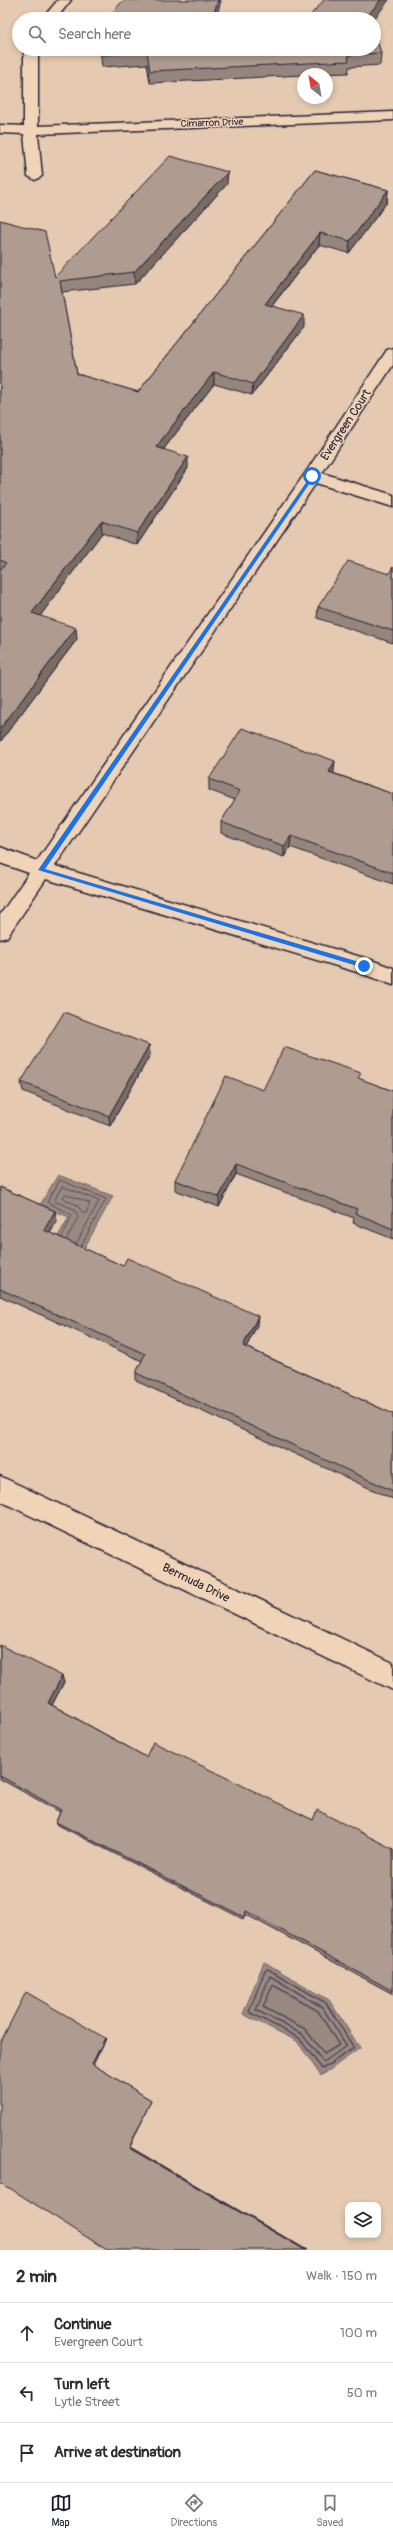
<!DOCTYPE html>
<html lang="en">
<head>
<meta charset="utf-8">
<style>
	:root { --surface:#fff; --page:#f7f7f7; --text:#2b2b33; --muted:#7c7c81; --line:#e1e1e2; --accent:#111827 }
	body { margin:0; font-family:Pangolin,sans-serif; background:var(--page); color:var(--text) }
	.controls { position:absolute; right:12px; bottom:12px; display:grid; overflow:hidden; border-radius:8px; box-shadow:0 2px 6px #0003 }
	.controls button { width:36px; height:36px; display:grid; place-items:center; padding:0; border:0; border-bottom:1px solid var(--line); background:var(--surface); color:var(--text); font:20px sans-serif }
	.compass { position:absolute; left:297px; top:68px; width:36px; height:36px; border-radius:50%; background:var(--surface); box-shadow:0 2px 6px #0003; rotate:329deg }
	.stop { position:absolute; width:12px; height:12px; margin:-9px; border:3px solid #1a73e8; border-radius:50%; background:#fff }
	.stop.end { background:#1a73e8; border-color:#fff; box-shadow:0 1px 4px #0008 }
	.list { margin:0; padding:0; list-style:none }
	h2 { display:flex; justify-content:space-between; align-items:center; height:52px; margin:0; padding:0 16px; font-size:17px }
	h2 small { font-size:13px; font-weight:400; color:var(--muted) }
	.list li { display:grid; grid-template-columns:26px 1fr auto; gap:12px; align-items:center; box-sizing:border-box; height:60px; padding:0 16px; border-top:1px solid var(--line) }
	.list b { display:block; font-size:15px; white-space:nowrap }
	.list p { margin:0; font-size:13px; white-space:nowrap; color:var(--muted) }
	.list em { font-size:13px; font-style:normal; color:var(--muted) }
	.icon { flex:none; width:22px; height:22px; fill:none; stroke:currentColor; stroke-width:2; stroke-linecap:round; stroke-linejoin:round }
	.map { position:relative; flex:none; width:393px; height:2250px; overflow:hidden }
	.search { position:absolute; background:var(--surface); box-shadow:0 2px 6px #0003; left:12px; right:12px; top:12px; height:44px; display:flex; align-items:center; gap:10px; box-sizing:border-box; padding:0 14px; border-radius:22px; color:var(--muted); font-size:15px }
	.sheet { height:232px; background:var(--surface) }
	nav { display:flex; justify-content:space-around; align-items:center; box-sizing:border-box; height:56px; border-top:1px solid var(--line); background:var(--surface); font-size:11px; color:var(--muted) }
	nav a { display:grid; justify-items:center; gap:2px }
	nav .on { color:var(--accent) }
	.map>svg:first-child { display:block }
</style>
</head>
<body>
<div class="map">
<svg width="393" height="2250" viewBox="0 0 393 2250">
	<rect width="100%" height="100%" fill="#e5c9b0"/>
	<filter id="ink" filterUnits="userSpaceOnUse"><feTurbulence type="fractalNoise" baseFrequency=".025" numOctaves="2"/><feDisplacementMap in="SourceGraphic" scale="8" xChannelSelector="R" yChannelSelector="G"/><feConvolveMatrix kernelMatrix="1 2 1 2 8 2 1 2 1" color-interpolation-filters="sRGB"/></filter>
	<g filter="url(#ink)">
		<!-- water -->
		<g fill="#9a8983" stroke="#6a6066">
			<polygon points="58,1175 113,1196 76,1263 49,1252 69,1217 40,1205"/>
			<polygon points="264,1962 329,2000 360,2048 321,2076 297,2041 243,2014"/>
		</g>
		<g fill="none" stroke-linecap="round" stroke-linejoin="round">
			<!-- shore-far1 -->
			<g stroke="#524b58" stroke-width="1">
				<polygon points="66,1194 90,1203 86,1213 83,1213 77,1205 63,1198"/>
				<polyline points="62,1237 72,1215 47,1202 60,1180 106,1199 81,1246"/>
				<polyline points="67,1239 78,1217 74,1209 54,1201 62,1186 99,1201 76,1244"/>
			</g>
			<!-- shore -->
			<g stroke="#524b58" stroke-width="1.5">
				<polygon points="268,1969 326,2003 354,2048 322,2069 299,2038 249,2012 265,1970"/>
				<polygon points="270,1976 322,2007 347,2046 323,2062 302,2034 256,2010"/>
				<polygon points="273,1985 318,2011 339,2045 324,2054 305,2029 263,2007"/>
			</g>
			<defs>
				<g id="minor">
					<polygon points="58,0 71,0 56,19 42,19"/>
					<polygon points="24,49 38,49 38,126 393,112 393,120 38,134 42,176 35,180 28,176 24,134 0,133 0,125 24,126"/>
					<polygon points="393,348 393,365 322,473 393,495 393,507 316,483 55,866 371,960 393,968 393,985 360,973 46,879 7,937 0,939 0,915 29,873 0,863 0,847 37,861 306,472 387,350"/>
					<polygon points="0,1476 393,1663 393,1690 0,1501"/>
				</g>
			</defs>
			<!-- minor casing -->
			<use href="#minor" stroke="#22223b" stroke-width="3"/>
			<!-- minor -->
			<use href="#minor" fill="#f1d4b7" fill-rule="evenodd"/>
		</g>
		<!-- wall -->
		<g fill="#96857b" stroke="#22223b">
			<polygon points="100,49 374,49 381,53 380,65 349,67 348,73 321,74 303,74 303,75 150,83 147,64 102,67"/>
			<polygon points="315,170 388,190 387,202 349,253 319,245 272,306 304,327 252,395 214,384 163,450 188,468 137,545 102,533 40,616 77,639 0,742 0,220 55,277 227,184 135,284 62,292 77,374 138,392"/>
			<polygon points="393,567 393,643 317,618 318,607 389,574"/>
			<polygon points="334,772 333,773 393,794 393,884 290,847 284,857 221,833 221,822 235,800 209,790 209,779"/>
			<polygon points="149,1045 150,1055 110,1126 23,1091 21,1082"/>
			<polygon points="360,1079 393,1091 393,1239 353,1223 354,1218 236,1174 219,1207 175,1190 175,1180 263,1090"/>
			<polygon points="0,1187 55,1211 57,1221 50,1233 123,1266 257,1325 246,1347 393,1414 393,1499 136,1381 136,1373 142,1361 0,1296"/>
			<polygon points="0,1645 64,1682 52,1705 146,1757 313,1820 393,1849 393,1994 245,1914 243,1919 58,1825 56,1822 60,1812 0,1779"/>
		</g>
		<!-- shaded-wall -->
		<g fill="#7a6c64" stroke="#22223b">
			<polygon points="218,0 221,0 216,19 212,19"/>
			<polygon points="381,0 389,0 374,19 369,19 369,14"/>
			<polygon points="228,172 227,184 135,284 134,272"/>
			<polygon points="388,190 387,202 349,253 350,241"/>
			<polygon points="320,233 319,245 264,316 265,304"/>
			<polygon points="304,315 304,327 252,395 253,384"/>
			<polygon points="214,372 214,384 156,459 156,447"/>
			<polygon points="188,457 188,468 137,545 137,533"/>
			<polygon points="101,521 102,533 34,624 32,613"/>
			<polygon points="76,628 77,639 0,742 0,729"/>
			<polygon points="335,761 334,772 328,783 329,772"/>
			<polygon points="291,836 290,847 284,857 284,846"/>
			<polygon points="149,1045 150,1055 110,1126 109,1116"/>
			<polygon points="236,1164 236,1174 219,1207 219,1197"/>
			<polygon points="55,1211 57,1221 46,1240 44,1230"/>
			<polygon points="258,1316 257,1325 243,1354 243,1346"/>
			<polygon points="62,1676 64,1682 50,1709 48,1703"/>
			<polygon points="105,2038 106,2039 93,2065 151,2100 130,2147 307,2250 305,2250 129,2148 92,2064"/>
		</g>
		<!-- building -->
		<g fill="#af9b8f" stroke="#22223b">
			<polygon points="124,0 218,0 212,19 105,19"/>
			<polygon points="324,0 381,0 369,14 371,19 307,19"/>
			<polygon points="374,30 381,53 348,55 349,61 150,71 147,52 102,55 101,49 374,49"/>
			<polygon points="170,156 228,172 134,272 60,281 77,374 138,392 315,170 388,190 350,241 320,233 265,304 304,315 253,384 214,372 156,447 188,457 137,533 101,521 32,613 76,628 0,729 0,570 6,563 0,560 0,220 45,232 55,277"/>
			<polygon points="348,561 389,574 393,567 393,631 318,607"/>
			<polygon points="242,728 335,761 329,772 393,794 393,873 291,836 284,846 221,822 240,791 209,779"/>
			<polygon points="64,1012 149,1045 109,1116 21,1082"/>
			<polygon points="284,1047 361,1073 358,1078 393,1091 393,1229 355,1213 357,1209 236,1164 219,1197 175,1180 226,1076 263,1090"/>
			<polygon points="0,1187 55,1211 44,1230 123,1266 127,1258 258,1316 243,1346 393,1414 393,1491 136,1373 145,1354 0,1289"/>
			<polygon points="0,1645 62,1676 48,1703 146,1757 153,1742 313,1820 317,1810 393,1849 393,1991 246,1911 244,1917 56,1822 61,1810 0,1776"/>
			<polygon points="26,1992 105,2038 92,2064 151,2100 129,2148 305,2250 107,2250 0,2182 0,2043"/>
		</g>
	</g>
	<!-- route -->
	<polygon fill="#1a73e8" points="312,474 314,477 45,869 366,964 364,968 38,870"/>
	<g text-anchor="middle" dominant-baseline="central" stroke-width="3" stroke-linejoin="round" paint-order="stroke">
		<!-- far-street labels -->
		<g font-size="10" fill="#22223b" stroke="#f1d4b7">
			<text transform="translate(212 123) rotate(-2)">Cimarron Drive</text>
		</g>
		<!-- street labels -->
		<g font-size="12" fill="#22223b" stroke="#f1d4b7">
			<text transform="translate(346 425) rotate(-57)">Evergreen Court</text>
			<text transform="translate(196 1583) rotate(26)">Bermuda Drive</text>
		</g>
	</g>
</svg>
<div class="controls">
<button><svg class="icon" aria-label="layers" viewBox="0 0 24 24"><path d="M12 4l9 5-9 5-9-5zM3 14l9 5 9-5"/></svg></button>
</div>
<svg class="compass" viewBox="-18 -18 36 36"><path d="M0-13l5 13h-10z" fill="#e53935"/><path d="M0 13l5-13h-10z" fill="#7c7c81"/></svg>
<div class="stop" style="left:312px;top:476px"></div>
<div class="stop end" style="left:364px;top:966px"></div>
<div class="search"><svg class="icon" aria-label="search" viewBox="0 0 24 24"><circle cx="10" cy="10" r="6"/><path d="M15 15l6 6"/></svg>Search here</div>
</div>
<section class="sheet">
<h2>2 min<small>Walk · 150 m</small></h2>
<ul class="list">
<li><svg class="icon" aria-label="ahead" viewBox="0 0 24 24"><path d="M12 20V5M6 11l6-6 6 6"/></svg><div><b>Continue</b><p>Evergreen Court</p></div><em>100 m</em></li>
<li><svg class="icon" aria-label="left" viewBox="0 0 24 24"><path d="M17 20v-9H6M10 6l-5 5 5 5"/></svg><div><b>Turn left</b><p>Lytle Street</p></div><em>50 m</em></li>
<li><svg class="icon" aria-label="arrive" viewBox="0 0 24 24"><path d="M6 21V4h12l-3 4 3 4H6"/></svg><div><b>Arrive at destination</b></div></li>
</ul>
</section>
<nav>
<a class="on"><svg class="icon" aria-label="map" viewBox="0 0 24 24"><path d="M3 6l6-2 6 2 6-2v14l-6 2-6-2-6 2zM9 4v14M15 6v14"/></svg>Map</a>
<a><svg class="icon" aria-label="directions" viewBox="0 0 24 24"><path d="M12 3l9 9-9 9-9-9zM9 14v-3h6M13 9l2 2-2 2"/></svg>Directions</a>
<a><svg class="icon" aria-label="saved" viewBox="0 0 24 24"><path d="M7 4h10v16l-5-4-5 4z"/></svg>Saved</a>
</nav>
</body>
</html>
